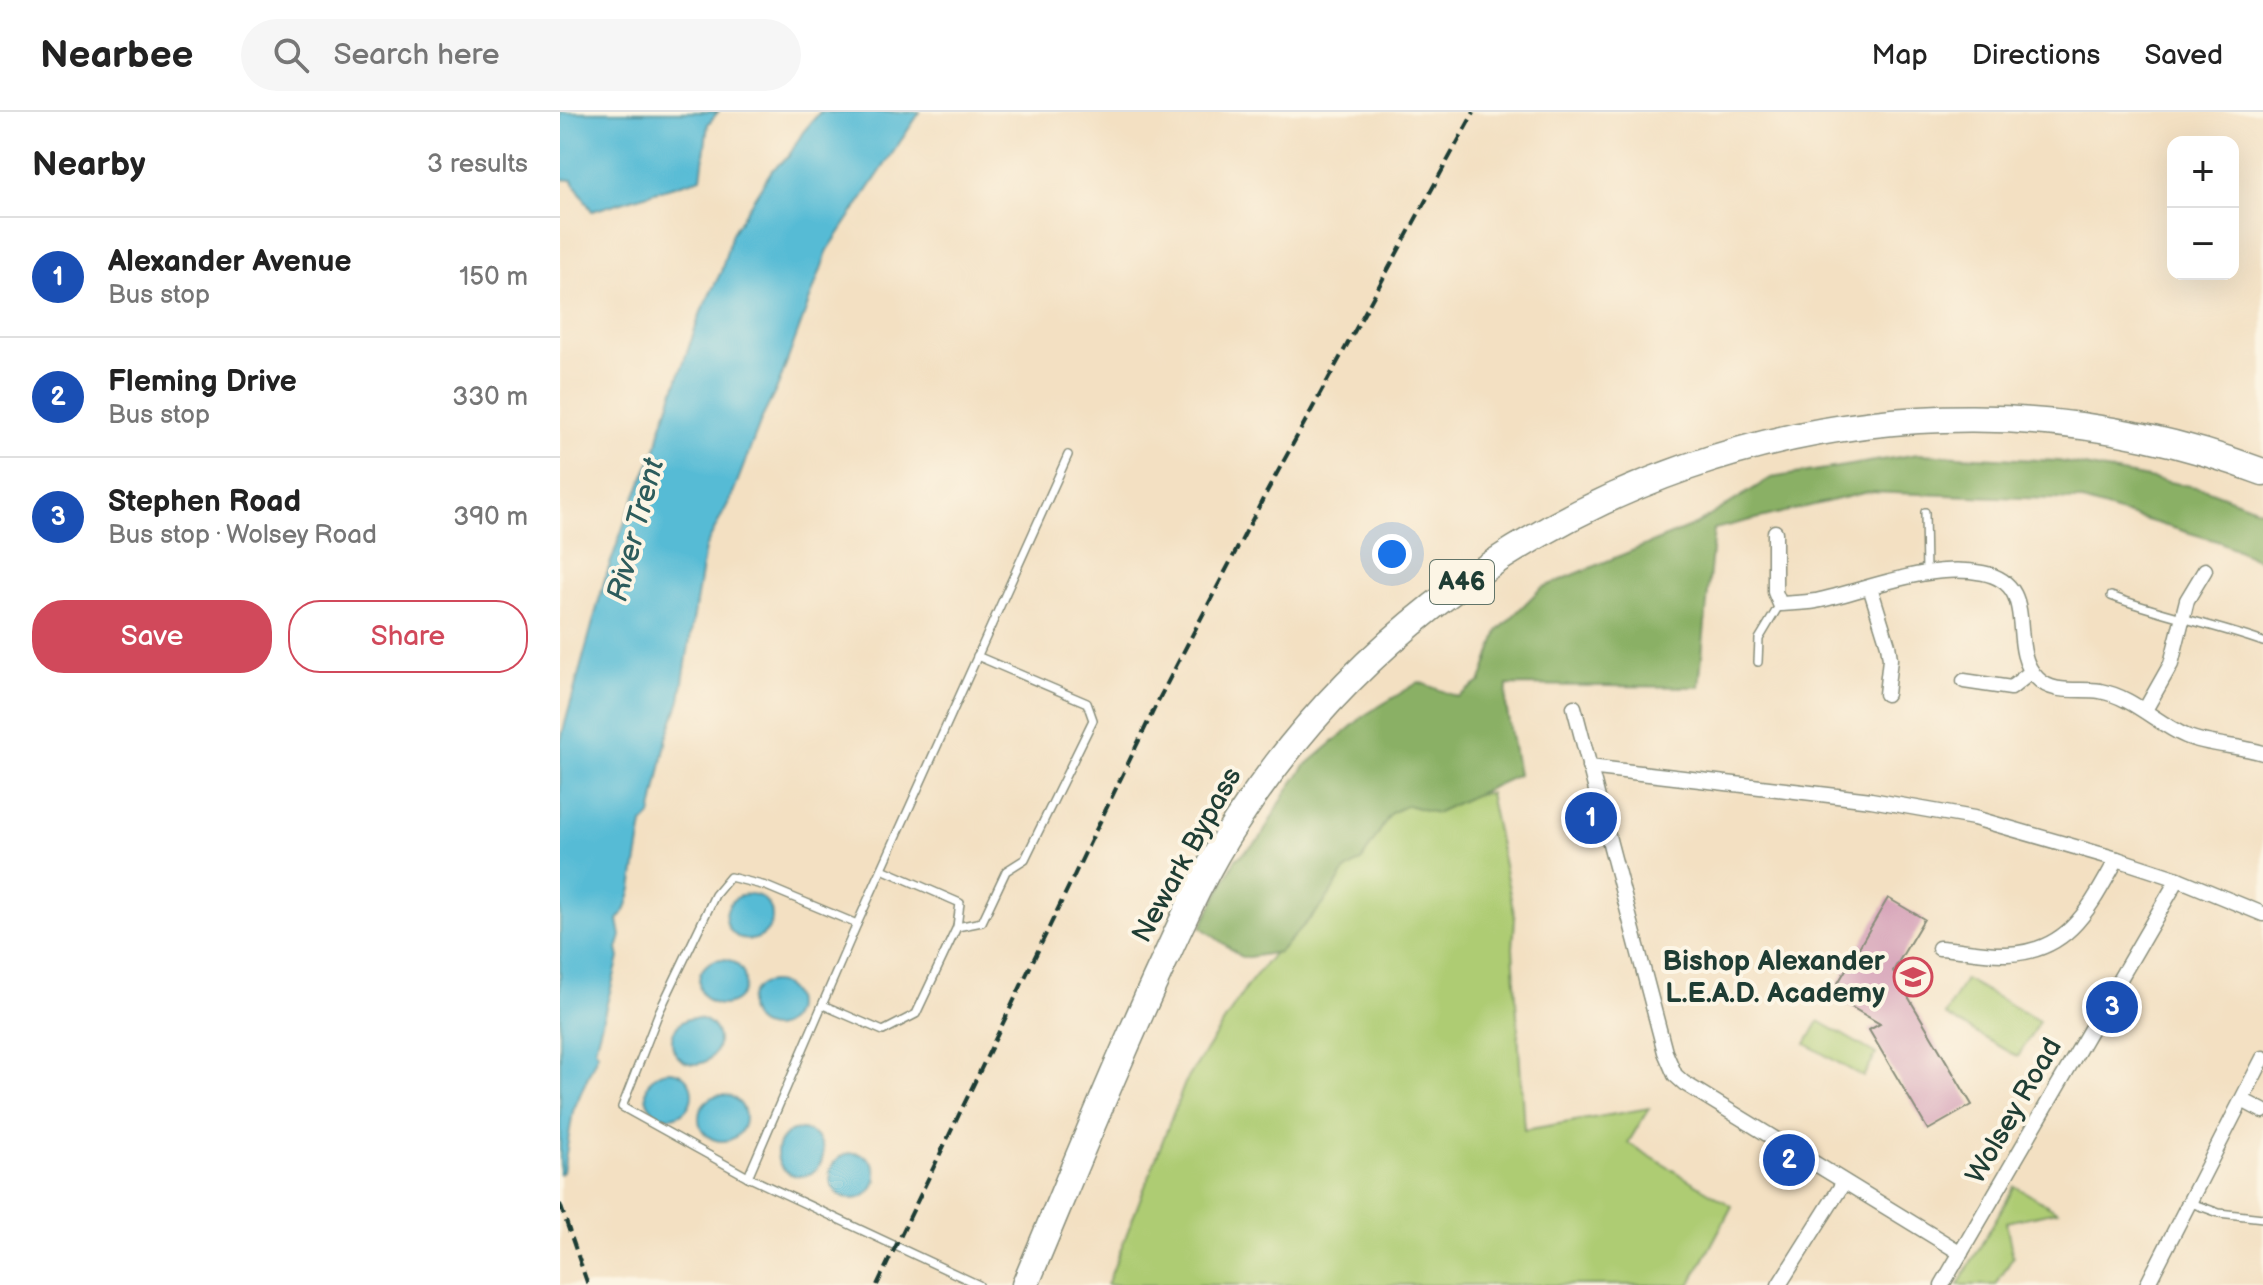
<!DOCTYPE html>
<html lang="en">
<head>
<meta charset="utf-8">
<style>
	:root { --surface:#fff; --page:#f6f6f6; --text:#222; --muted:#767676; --line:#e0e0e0; --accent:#d1495b }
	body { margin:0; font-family:"Balsamiq Sans",sans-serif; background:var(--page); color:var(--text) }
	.controls { position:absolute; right:24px; top:24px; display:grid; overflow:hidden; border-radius:16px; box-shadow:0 8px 32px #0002 }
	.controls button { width:72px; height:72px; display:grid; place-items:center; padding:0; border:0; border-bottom:2px solid var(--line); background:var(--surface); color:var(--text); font:40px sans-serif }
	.you { position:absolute; left:832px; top:442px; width:28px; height:28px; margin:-20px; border:6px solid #fff; border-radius:50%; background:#1a73e8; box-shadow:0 0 0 12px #1a73e833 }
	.badge { display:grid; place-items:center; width:52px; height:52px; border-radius:50%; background:var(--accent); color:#fff; font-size:26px; font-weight:700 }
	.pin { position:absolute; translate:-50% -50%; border:4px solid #fff; box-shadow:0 2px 8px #0006 }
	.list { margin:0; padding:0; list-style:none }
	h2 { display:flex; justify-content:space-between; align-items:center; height:104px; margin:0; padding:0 32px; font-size:34px }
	h2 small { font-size:26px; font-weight:400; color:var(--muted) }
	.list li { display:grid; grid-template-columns:52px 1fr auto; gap:24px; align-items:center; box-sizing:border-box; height:120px; padding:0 32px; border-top:2px solid var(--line) }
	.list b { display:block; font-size:30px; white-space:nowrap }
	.list p { margin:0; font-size:26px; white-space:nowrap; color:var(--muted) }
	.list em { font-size:26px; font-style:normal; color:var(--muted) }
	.actions { display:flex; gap:16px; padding:24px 32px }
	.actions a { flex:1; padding:18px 0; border:2px solid var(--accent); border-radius:32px; text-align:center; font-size:28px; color:var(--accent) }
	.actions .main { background:var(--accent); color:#fff }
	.icon { flex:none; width:44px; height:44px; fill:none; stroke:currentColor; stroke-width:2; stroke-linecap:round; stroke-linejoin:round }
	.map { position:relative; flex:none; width:1703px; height:1173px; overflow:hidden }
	header { display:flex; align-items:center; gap:48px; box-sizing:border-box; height:112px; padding:0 40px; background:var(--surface); border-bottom:2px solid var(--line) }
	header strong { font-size:38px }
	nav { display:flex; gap:44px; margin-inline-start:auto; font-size:28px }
	.search { width:560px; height:72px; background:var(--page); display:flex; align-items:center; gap:20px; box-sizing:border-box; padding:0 28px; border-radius:44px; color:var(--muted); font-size:30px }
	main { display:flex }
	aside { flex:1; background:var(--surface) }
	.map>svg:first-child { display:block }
</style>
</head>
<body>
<header>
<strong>Nearbee</strong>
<div class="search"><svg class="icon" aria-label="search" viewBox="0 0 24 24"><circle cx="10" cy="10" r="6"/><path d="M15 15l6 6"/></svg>Search here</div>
<nav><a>Map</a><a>Directions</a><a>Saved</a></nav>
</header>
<main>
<aside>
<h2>Nearby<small>3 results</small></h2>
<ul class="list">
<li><span class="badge" style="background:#1a4fb4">1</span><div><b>Alexander Avenue</b><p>Bus stop</p></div><em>150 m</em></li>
<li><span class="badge" style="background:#1a4fb4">2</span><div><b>Fleming Drive</b><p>Bus stop</p></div><em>330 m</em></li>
<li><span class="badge" style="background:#1a4fb4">3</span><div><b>Stephen Road</b><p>Bus stop · Wolsey Road</p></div><em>390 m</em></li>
</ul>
<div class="actions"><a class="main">Save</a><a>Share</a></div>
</aside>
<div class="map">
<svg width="1703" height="1173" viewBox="0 0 1703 1173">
	<rect width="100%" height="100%" fill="#fcf5e5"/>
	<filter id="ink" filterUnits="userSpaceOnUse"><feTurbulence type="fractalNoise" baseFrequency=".0125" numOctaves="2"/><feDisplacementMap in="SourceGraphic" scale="16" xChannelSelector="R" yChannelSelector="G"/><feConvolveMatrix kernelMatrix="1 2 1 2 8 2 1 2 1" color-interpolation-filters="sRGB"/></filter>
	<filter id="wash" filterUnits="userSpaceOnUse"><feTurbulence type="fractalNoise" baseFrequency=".006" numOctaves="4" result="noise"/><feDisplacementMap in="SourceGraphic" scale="32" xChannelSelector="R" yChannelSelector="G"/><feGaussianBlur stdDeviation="1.8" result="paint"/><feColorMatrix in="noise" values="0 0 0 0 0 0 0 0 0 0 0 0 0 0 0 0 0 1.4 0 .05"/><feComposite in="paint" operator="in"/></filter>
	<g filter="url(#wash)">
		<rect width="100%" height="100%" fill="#f3e0c2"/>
		<!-- green -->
		<g fill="#aecc73" stroke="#668454" stroke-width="2">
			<polygon points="929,681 955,806 953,836 964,1018 1089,996 1068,1031 1172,1094 1130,1173 547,1173 625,971 687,874 839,687"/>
			<polygon points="1405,867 1479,909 1458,945 1385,903"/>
			<polygon points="1259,909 1316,942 1303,965 1246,932"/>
			<polygon points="1455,1074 1497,1099 1446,1110 1453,1145 1436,1173 1398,1173"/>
		</g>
		<!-- forest -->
		<polygon fill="#8ab065" stroke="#54764c" stroke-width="2" points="1358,342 1498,349 1646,377 1703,399 1703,450 1660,430 1519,388 1308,380 1154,417 1139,575 947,573 946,593 958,663 876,701 847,693 831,701 802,748 785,759 763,793 719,840 683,846 641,815 675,748 700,727 725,682 745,654 805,603 859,570 898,585 921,569 938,519 981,476 1135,413 1211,366"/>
		<!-- water -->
		<g fill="#56bbd5" stroke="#3a7c84" stroke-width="2">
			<polygon points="0,0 158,0 148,12 141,66 32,99 12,68 0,67"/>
			<polygon points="260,0 360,0 268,138 218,274 202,306 172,384 145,436 120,588 107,626 91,704 83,712 72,777 66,797 58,808 61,824 57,837 59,846 38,925 35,937 38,941 13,999 3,1060 0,1062 0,632 3,619 44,470 68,401 96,337 100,319 141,200 161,160 172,121 212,58 228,45 243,20"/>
			<circle cx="189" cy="805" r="23"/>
			<circle cx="162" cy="870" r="23"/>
			<circle cx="212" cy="893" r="23"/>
			<circle cx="135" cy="929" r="23"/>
			<circle cx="109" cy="982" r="23"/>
			<circle cx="162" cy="1006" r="23"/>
			<circle cx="240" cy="1041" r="23"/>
			<circle cx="293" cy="1064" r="23"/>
		</g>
		<g id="blocks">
			<!-- building -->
			<polygon fill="#d39cb5" points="1328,786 1364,807 1333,859 1412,993 1368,1018 1309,918 1320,912 1271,883"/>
		</g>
	</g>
	<g filter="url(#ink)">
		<use href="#blocks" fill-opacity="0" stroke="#898e7b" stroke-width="2"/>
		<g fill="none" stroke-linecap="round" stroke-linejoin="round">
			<defs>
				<g id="lane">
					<polyline points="1365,400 1366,462"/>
					<path d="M1551 484C1601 503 1653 512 1703 530"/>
					<polyline points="1198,550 1199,527 1220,492"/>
					<polyline points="322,757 400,791 397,815"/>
					<polyline points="297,812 206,774 170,765 155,783 99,900 62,995 188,1065 419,1173"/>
					<polyline points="263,893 323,919 356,902 397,815 422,810 446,759 465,747 533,608 527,591 417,544"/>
					<polyline points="188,1065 297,812 508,343"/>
					<polyline points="1628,1090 1659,1101 1703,1106"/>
				</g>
				<g id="street">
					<path d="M1215 420V480L1220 492C1232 491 1244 491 1256 489 1308 478 1369 450 1423 461 1482 473 1445 534 1477 566 1493 583 1519 576 1540 579 1573 585 1596 611 1626 624 1650 634 1678 633 1703 641"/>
					<polyline points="1310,475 1328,533 1330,547 1326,582"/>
					<polyline points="1404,569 1451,576 1471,560"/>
					<polyline points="1014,595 1105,940 1115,963 1124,971 1401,1141"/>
					<polyline points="1585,598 1611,552 1627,488 1645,458"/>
					<polyline points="1029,655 1311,688 1414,706 1557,747 1618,767 1703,802"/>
					<path d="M1379 836C1401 837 1424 843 1447 842 1510 840 1530 795 1557 747"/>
					<polyline points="1682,988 1703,999"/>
					<polyline points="1219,1173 1284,1070"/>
					<polyline points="1382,1173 1618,767"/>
					<polyline points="1587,1173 1703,946"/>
				</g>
				<path id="highway" d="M465 1173C511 1064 555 954 605 847 626 801 647 754 675 712 892 373 1322 216 1703 360"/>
			</defs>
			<!-- lane casing -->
			<use href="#lane" stroke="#898e7b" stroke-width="10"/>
			<!-- street casing -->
			<use href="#street" stroke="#898e7b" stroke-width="17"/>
			<!-- highway casing -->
			<use href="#highway" stroke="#898e7b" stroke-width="29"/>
			<!-- lane -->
			<use href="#lane" stroke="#fff" stroke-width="7"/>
			<!-- street -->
			<use href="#street" stroke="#fff" stroke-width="14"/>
			<!-- highway -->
			<use href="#highway" stroke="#fff" stroke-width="26"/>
			<!-- rail -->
			<g stroke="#1f3d34" stroke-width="4" stroke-dasharray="12 6" stroke-linecap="butt">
				<polyline points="0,1092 28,1173"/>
				<polyline points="317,1173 599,587 704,385 914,0"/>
			</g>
		</g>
	</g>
	<!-- icons -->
	<defs>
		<symbol id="school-ring" viewBox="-11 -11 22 22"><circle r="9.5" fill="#fcf5e5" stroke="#d1495b" stroke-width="1.5"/><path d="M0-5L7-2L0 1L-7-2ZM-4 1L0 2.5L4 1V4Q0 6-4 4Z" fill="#d1495b"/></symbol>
	</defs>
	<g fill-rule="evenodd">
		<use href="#school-ring" x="1331" y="843" width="44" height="44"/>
	</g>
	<g text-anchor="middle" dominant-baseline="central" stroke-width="8" stroke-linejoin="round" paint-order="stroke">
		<!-- shield labels -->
		<rect fill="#fcf5e5" stroke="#617469" stroke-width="2" x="870" y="448" width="64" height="44" rx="6"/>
		<g font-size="26" font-weight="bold" fill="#1f3d34">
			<text x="902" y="470">A46</text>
		</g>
		<!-- street labels -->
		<g font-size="28" fill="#1f3d34" stroke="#fcf5e5">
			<text transform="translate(627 743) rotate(-61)">Newark Bypass</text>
			<text transform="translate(1454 999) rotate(-60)">Wolsey Road</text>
		</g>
		<!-- poi labels -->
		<g font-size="28" font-weight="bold" fill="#1f3d34" stroke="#fcf5e5" text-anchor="end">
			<text x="1325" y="849">Bishop Alexander<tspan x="1325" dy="32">L.E.A.D. Academy</tspan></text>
		</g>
		<!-- water labels -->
		<g font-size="30" font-style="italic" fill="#2d5c5c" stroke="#fcf5e5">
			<text transform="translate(76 418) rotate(-75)">River Trent</text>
		</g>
	</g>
</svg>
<div class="controls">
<button>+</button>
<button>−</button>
</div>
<div class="you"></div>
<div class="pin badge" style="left:1031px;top:706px;background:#1a4fb4">1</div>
<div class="pin badge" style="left:1229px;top:1048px;background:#1a4fb4">2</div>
<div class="pin badge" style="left:1552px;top:895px;background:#1a4fb4">3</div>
</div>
</main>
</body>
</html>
